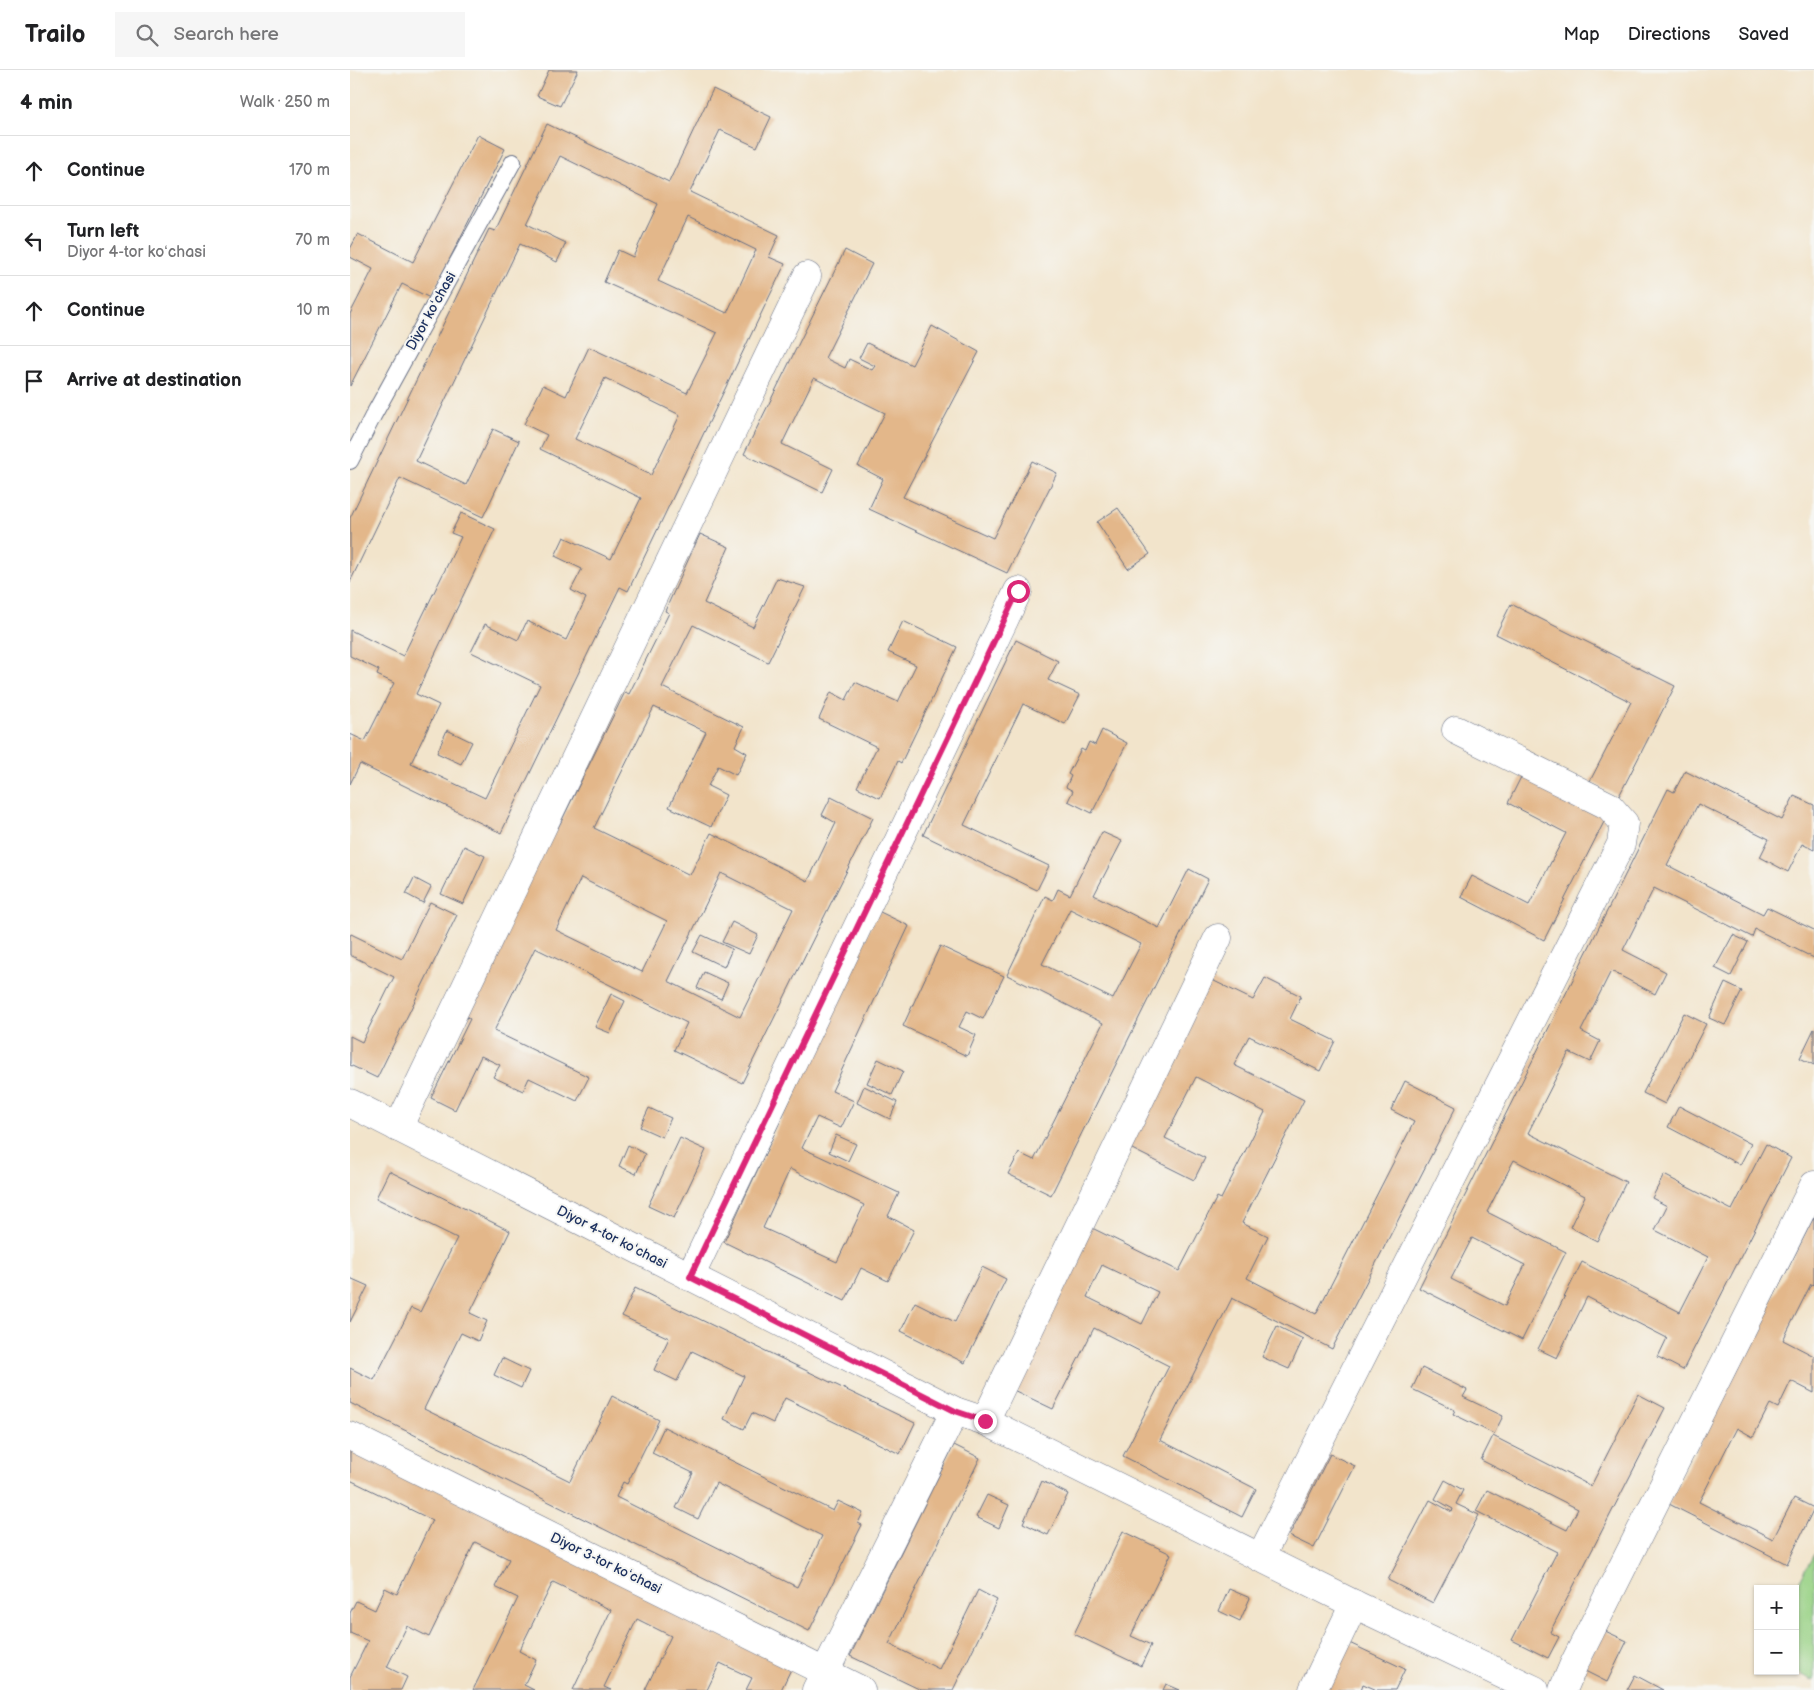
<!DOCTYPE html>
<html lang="en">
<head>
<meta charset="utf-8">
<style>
	:root { --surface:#fff; --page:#f6f6f6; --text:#202124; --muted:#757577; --line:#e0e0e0 }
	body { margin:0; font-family:"Balsamiq Sans",sans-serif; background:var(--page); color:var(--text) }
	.controls { position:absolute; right:15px; bottom:15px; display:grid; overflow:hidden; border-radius:0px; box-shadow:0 1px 4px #0004 }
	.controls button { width:45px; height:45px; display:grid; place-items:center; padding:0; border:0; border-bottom:1px solid var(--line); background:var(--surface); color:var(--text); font:25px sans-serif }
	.stop { position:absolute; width:15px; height:15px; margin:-11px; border:4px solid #db2777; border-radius:50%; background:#fff }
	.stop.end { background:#db2777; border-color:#fff; box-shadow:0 1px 5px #0008 }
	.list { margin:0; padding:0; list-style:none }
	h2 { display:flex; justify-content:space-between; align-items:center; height:65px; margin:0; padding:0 20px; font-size:21px }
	h2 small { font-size:16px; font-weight:400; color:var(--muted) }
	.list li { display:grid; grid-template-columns:32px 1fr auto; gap:15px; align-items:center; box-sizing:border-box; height:70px; padding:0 20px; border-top:1px solid var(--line) }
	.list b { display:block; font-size:19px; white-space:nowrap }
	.list p { margin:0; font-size:16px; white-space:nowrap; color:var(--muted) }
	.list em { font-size:16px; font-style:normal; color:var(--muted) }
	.icon { flex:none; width:28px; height:28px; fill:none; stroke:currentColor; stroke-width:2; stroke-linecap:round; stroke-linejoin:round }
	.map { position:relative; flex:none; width:1464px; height:1620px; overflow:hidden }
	header { display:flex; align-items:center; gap:30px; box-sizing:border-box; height:70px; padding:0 25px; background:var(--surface); border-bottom:1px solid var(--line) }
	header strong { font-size:24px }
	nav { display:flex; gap:28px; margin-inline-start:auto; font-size:18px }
	.search { width:350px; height:45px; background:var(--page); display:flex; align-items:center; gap:12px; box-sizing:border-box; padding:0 18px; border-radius:0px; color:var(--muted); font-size:19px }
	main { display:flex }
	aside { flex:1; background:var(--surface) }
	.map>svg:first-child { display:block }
</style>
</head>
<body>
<header>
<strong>Trailo</strong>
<div class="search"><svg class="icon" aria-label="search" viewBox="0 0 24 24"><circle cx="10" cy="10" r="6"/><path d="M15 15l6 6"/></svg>Search here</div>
<nav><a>Map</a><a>Directions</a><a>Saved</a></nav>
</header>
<main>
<aside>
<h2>4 min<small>Walk · 250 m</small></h2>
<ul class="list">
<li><svg class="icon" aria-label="ahead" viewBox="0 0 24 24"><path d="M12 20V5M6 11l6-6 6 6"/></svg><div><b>Continue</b></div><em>170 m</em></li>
<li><svg class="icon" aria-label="left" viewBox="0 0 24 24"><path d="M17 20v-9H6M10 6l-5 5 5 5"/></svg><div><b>Turn left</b><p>Diyor 4-tor koʻchasi</p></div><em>70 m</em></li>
<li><svg class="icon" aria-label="ahead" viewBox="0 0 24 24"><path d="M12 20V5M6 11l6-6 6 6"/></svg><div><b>Continue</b></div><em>10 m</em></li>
<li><svg class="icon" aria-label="arrive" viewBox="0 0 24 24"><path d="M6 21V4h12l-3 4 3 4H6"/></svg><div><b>Arrive at destination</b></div></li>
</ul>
</aside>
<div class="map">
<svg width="1464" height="1620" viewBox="0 0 1464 1620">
	<rect width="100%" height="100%" fill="#f6f6f2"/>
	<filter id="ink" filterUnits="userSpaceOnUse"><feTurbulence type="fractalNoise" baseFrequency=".02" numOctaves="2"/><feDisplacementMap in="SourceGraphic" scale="10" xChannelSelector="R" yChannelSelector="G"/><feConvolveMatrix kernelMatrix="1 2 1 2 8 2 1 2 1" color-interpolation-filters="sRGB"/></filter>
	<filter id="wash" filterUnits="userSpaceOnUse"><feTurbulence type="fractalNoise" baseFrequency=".0096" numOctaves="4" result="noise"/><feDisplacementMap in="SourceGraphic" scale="20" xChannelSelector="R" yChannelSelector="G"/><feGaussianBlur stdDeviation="1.12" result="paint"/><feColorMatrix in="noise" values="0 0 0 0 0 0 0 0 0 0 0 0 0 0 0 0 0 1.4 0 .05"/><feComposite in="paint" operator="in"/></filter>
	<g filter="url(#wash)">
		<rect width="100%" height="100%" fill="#f2e4cb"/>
		<!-- pitch -->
		<polygon fill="#98d184" stroke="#5a8071" points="1464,1484 1464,1611 1445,1601 1445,1519"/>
		<g id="blocks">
			<!-- building -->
			<g fill="#e3b78a" fill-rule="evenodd">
				<polygon points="199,0 228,0 210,36 187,26"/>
				<path d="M363 19 421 47 407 77 370 60 340 122 429 165 419 187 435 194 278 521 270 517 151 763 10 694 0 714V664L15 671 44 613 27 605 29 600 0 586V560L53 586 111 467 101 463 111 443 145 459 66 624 89 635 61 693 135 728 190 615 121 582 135 554 168 570 177 551 216 570 236 528 221 520 232 499 205 486 214 467 261 489 291 428 190 379 197 365 174 354 193 315 216 326 239 277 337 323 367 263 254 212 268 180 283 187 308 134 210 86 177 154 216 173 207 192 170 174 66 391 116 415 143 359 169 371 133 447 50 408 0 512V448L139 159 145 161 197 54 319 112ZM338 147 406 180 377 243 308 211ZM255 308 330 345 301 405 225 369Z"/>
				<polygon points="128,65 155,79 80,228 52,214 0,316 0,244 23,199 0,187 0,179 8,164 63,192"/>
				<polygon points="495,180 522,194 475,288 495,298 499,289 522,300 525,296 509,288 517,273 562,295 582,256 629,282 553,427 643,468 682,391 707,403 657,503 519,439 533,409 508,396 535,343 464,308 432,374 483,399 472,422 394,384"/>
				<polygon points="768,438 800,484 778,499 747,452"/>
				<path d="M350 464 379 477 354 533 403 557 427 508 455 517 418 592 343 555 312 617 394 657 385 676 397 683 386 705 368 696 358 716 376 725 361 757 319 737 356 662 304 637 244 758 340 805 361 763 458 811 486 753 472 745 481 727 523 748 392 1013 324 980 337 953 185 878 144 961 239 1007 227 1031 179 1008 173 1021 143 1007 150 995 131 986 105 1040 81 1028 120 949 115 946 199 754 208 758 275 622 279 624 319 543 315 541ZM371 803 443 839 390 947 318 911ZM231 808 317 851 292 902 206 860Z"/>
				<polygon points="1161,534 1325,616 1269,726 1240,711 1281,632 1146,564"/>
				<polygon points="553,551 607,577 551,693 548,691 530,728 507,717 527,677 469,649 481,622 496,630 505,612 548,632 566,595 538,582"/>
				<polygon points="666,570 708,591 698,610 730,625 715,654 673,634 614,755 699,796 687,820 573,765"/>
				<polygon points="97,660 122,672 111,694 87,683"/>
				<polygon points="752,660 777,673 742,743 718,731 723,721 716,717 721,706 718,704 731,679 735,681 739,672 745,675"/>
				<path d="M1335 701 1432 750 1444 726 1464 735V780L1452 774 1438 802 1410 787 1419 769 1348 734 1317 795 1413 844 1417 837 1464 860V888L1405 859 1402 867 1304 818 1273 880 1316 902 1305 924 1261 901 1231 961 1250 971 1240 992 1219 982 1178 1063 1276 1112 1247 1171 1220 1157 1235 1126 1164 1090 1137 1142 1216 1182 1172 1270 1069 1218 1318 719 1324 722ZM1122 1168 1175 1195 1155 1236 1101 1209Z"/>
				<polygon points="1172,705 1256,748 1194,870 1111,827 1122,806 1179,835 1216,763 1158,733"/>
				<path d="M752 762 772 771 744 825 809 858 839 799 858 809 701 1125 658 1104 669 1083 684 1090 753 953 657 905 695 826 703 830 708 819 720 825ZM720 839 791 874 763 929 692 894Z"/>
				<polygon points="114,776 135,786 113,834 91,824"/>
				<polygon points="64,808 81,817 73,833 56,824"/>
				<polygon points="80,832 107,845 27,1008 0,995 0,966 12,972 44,907 0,885 0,866 1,864 52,889"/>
				<path d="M528 841 559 856 482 1021 504 1031 491 1058 467 1047 452 1078 549 1123 538 1146 564 1160 538 1211 511 1198 495 1231 374 1172ZM440 1099 514 1135 487 1192 413 1158Z"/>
				<polygon points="382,852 408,865 399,884 372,872"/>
				<polygon points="352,865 382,879 374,897 343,882"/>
				<polygon points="1383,865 1398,872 1381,906 1365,898"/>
				<polygon points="590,876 654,906 633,949 617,941 609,957 626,965 617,986 553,956"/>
				<polygon points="354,902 378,913 371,929 347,918"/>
				<path d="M915 908 951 926 940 949 985 971 970 1001 899 966 884 995 954 1030 892 1153 918 1166 897 1208 966 1244 1064 1052 1041 1040 1055 1011 1106 1037 982 1279 882 1228 810 1370 906 1419 892 1447 773 1386 819 1296 744 1258 703 1339 655 1316 736 1155 829 1201 867 1127 871 1129 915 1042 846 1007 815 1068 855 1088 844 1110 776 1076 860 909 903 930ZM752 1195 808 1222 792 1254 737 1227Z"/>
				<polygon points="1375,913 1392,921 1375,955 1359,948"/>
				<polygon points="261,924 275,931 260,963 245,957"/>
				<polygon points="1334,943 1356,954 1315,1034 1293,1023"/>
				<polygon points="1464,959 1464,995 1450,988"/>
				<polygon points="528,989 553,1001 542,1025 517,1013"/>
				<polygon points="514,1016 547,1032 540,1049 507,1033"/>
				<polygon points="1329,1036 1401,1074 1390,1095 1318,1057"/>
				<polygon points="299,1038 321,1048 312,1067 290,1057"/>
				<polygon points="486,1065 506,1074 498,1091 479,1082"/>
				<polygon points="330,1068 356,1080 324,1148 298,1136"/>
				<polygon points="1416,1074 1441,1088 1333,1300 1308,1287 1317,1268 1237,1227 1207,1288 1188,1279 1232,1192 1330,1242 1358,1187 1305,1160 1317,1136 1302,1128 1314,1105 1382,1140"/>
				<polygon points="278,1075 295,1084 286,1104 269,1096"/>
				<polygon points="39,1101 160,1161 120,1243 137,1251 128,1271 111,1263 74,1339 220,1411 262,1326 309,1350 277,1414 273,1412 266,1427 447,1517 472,1466 366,1413 348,1449 326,1438 343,1403 302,1383 314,1357 483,1441 488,1431 513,1443 508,1453 512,1455 459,1561 0,1333 0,1298 24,1310 61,1238 70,1242 107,1168 26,1128"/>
				<polygon points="1464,1147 1464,1215 1461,1214 1433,1270 1464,1286 1464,1323 1441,1311 1428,1338 1420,1334 1403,1367 1387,1358 1349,1432 1423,1469 1444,1428 1464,1438 1437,1494 1319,1434"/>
				<polygon points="632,1197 656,1209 615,1293 551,1261 565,1232 605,1252"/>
				<polygon points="0,1208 18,1216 0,1252"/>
				<polygon points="285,1218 565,1353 550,1384 435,1328 423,1353 402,1343 394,1359 374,1349 394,1306 342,1281 327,1311 304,1300 319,1268 272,1246"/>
				<polygon points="927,1256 953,1269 939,1299 912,1287"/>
				<polygon points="152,1288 179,1301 171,1318 144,1305"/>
				<polygon points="1072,1298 1117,1320 1113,1327 1153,1346 1144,1364 1103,1344 1105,1340 1062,1319"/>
				<polygon points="1288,1324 1315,1338 1200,1562 1209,1567 1198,1588 1162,1570 1207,1482 1126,1441 1137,1420 1217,1460 1228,1439 1131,1390 1143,1366 1241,1416"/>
				<polygon points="604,1375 630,1388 539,1574 589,1599 628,1520 647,1530 603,1620 571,1620 500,1586"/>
				<polygon points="0,1376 444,1593 431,1620 396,1620 402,1608 370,1593 357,1620 295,1620 321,1566 287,1549 254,1617 261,1620 223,1620 261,1540 203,1512 169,1581 186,1590 174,1615 184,1620 123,1620 168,1528 145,1517 159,1489 125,1472 79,1567 57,1556 37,1597 57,1607 51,1620 0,1620 0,1607 18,1571 0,1563 0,1543 6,1531 25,1540 35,1518 47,1524 82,1450 0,1410"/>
				<polygon points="980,1384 1005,1396 964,1478 939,1466"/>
				<polygon points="1095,1410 1113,1420 1106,1434 1129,1445 1083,1533 1038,1510 1080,1430 1102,1442 1103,1439 1085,1429"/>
				<polygon points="692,1411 718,1424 698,1465 673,1453"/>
				<polygon points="637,1425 659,1435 649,1458 626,1447"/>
				<polygon points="773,1461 821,1484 781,1566 801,1575 791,1596 724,1564"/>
				<polygon points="879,1519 900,1528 890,1551 869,1541"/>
				<polygon points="1253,1560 1277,1571 1257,1612 1233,1600"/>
				<polygon points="995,1571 1055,1599 1045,1620 1027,1620 1013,1614 1011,1620 973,1620"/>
				<polygon points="1285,1605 1313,1620 1277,1620"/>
				<polygon points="816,1614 830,1620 813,1620"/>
			</g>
		</g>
	</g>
	<g filter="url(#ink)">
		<use href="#blocks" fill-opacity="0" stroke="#666e84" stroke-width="1"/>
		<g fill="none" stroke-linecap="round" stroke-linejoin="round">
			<defs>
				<polyline id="lane" points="0,391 23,346 163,92"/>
				<g id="street">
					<polyline points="0,1033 605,1341 635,1351 1004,1534 1185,1620"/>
					<polyline points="48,1058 457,206"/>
					<polyline points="340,1207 668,521"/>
					<polyline points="635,1351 868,868"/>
					<polyline points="0,1366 511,1620"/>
					<polyline points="910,1488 1271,774 1274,753 1259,736 1106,660"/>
					<polyline points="466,1620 605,1341"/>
					<polyline points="963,1620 1004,1534"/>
					<polyline points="1213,1620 1224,1594 1464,1115"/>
				</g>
			</defs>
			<!-- lane casing -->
			<use href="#lane" stroke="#666e84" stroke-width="18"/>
			<!-- street casing -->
			<use href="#street" stroke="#666e84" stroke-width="29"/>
			<!-- lane -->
			<use href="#lane" stroke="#fff" stroke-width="16"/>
			<!-- street -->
			<use href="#street" stroke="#fff" stroke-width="28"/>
		</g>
	</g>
	<g fill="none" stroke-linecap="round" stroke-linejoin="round" filter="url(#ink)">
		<!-- route -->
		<polyline stroke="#db2777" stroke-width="6" points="635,1351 605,1341 340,1207 668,521"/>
	</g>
	<g text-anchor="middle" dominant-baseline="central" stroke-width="4" stroke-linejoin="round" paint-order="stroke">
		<!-- street labels -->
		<g font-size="14" fill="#1b2f5e" stroke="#f6f6f2">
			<text transform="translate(81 241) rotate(-61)">Diyor koʻchasi</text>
			<text transform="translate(262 1167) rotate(27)">Diyor 4-tor koʻchasi</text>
			<text transform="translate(256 1493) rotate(26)">Diyor 3-tor koʻchasi</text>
		</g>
	</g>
</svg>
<div class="controls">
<button>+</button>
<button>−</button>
</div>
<div class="stop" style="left:668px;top:521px"></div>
<div class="stop end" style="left:635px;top:1351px"></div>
</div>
</main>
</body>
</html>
